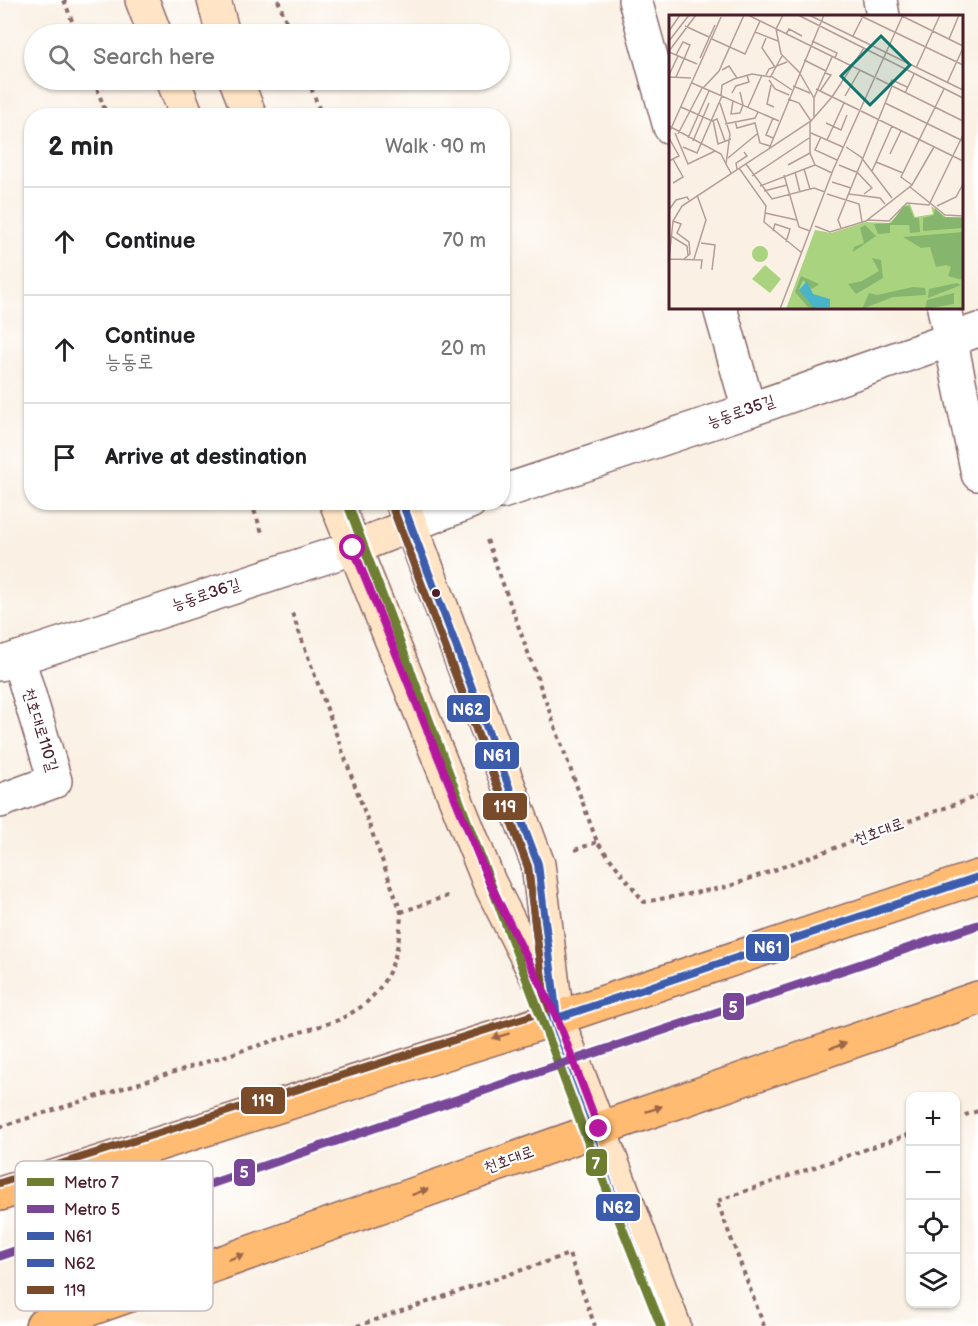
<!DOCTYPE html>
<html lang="en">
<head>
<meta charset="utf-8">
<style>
	:root { --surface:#fff; --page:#f6f6f6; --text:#202124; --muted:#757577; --line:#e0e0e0 }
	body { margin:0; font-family:"Balsamiq Sans","Poor Story",sans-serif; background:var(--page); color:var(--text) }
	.controls { position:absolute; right:18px; bottom:18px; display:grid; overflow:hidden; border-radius:12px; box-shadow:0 2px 4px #0004 }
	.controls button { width:54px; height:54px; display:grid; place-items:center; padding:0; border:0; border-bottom:2px solid var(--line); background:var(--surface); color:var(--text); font:30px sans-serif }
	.stop { position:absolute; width:18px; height:18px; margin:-14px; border:4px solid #b5179e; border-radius:50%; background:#fff }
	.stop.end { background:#b5179e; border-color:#fff; box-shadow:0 2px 6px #0008 }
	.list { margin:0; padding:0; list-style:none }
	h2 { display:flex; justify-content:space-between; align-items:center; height:78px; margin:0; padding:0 24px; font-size:26px }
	h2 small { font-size:20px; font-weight:400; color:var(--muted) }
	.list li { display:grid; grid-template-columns:39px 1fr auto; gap:18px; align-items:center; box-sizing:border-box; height:108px; padding:0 24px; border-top:2px solid var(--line) }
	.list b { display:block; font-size:22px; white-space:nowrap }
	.list p { margin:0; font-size:20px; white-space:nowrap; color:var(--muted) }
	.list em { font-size:20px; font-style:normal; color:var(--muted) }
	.icon { flex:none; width:33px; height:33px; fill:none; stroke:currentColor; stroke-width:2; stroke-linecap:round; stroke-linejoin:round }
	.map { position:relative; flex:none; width:978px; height:1326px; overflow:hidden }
	.search { position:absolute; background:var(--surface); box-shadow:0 2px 4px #0004; left:24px; top:24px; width:486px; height:66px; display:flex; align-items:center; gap:15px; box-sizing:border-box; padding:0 21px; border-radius:33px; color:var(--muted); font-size:22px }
	.panel { position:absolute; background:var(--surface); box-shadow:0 2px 4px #0004; left:24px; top:108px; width:486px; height:402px; border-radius:24px }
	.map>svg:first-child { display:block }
</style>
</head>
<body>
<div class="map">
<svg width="978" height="1326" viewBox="0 0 978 1326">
	<rect width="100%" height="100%" fill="#fff"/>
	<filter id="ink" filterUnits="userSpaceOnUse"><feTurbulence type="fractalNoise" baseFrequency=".0167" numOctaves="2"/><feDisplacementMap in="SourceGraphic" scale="12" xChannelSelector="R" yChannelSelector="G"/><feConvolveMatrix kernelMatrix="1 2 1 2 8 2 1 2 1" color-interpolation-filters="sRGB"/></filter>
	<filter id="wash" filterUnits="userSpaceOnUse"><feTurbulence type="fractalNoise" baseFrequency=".008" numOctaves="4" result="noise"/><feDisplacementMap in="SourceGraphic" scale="24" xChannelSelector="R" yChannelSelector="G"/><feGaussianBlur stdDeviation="1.35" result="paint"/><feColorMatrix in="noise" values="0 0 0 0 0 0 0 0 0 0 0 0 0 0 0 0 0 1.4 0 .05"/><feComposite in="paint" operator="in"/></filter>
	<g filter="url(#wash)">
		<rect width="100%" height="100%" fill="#faf0e3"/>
	</g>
	<g filter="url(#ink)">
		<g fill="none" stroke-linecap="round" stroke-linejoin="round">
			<defs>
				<g id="minor">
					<polyline points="635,0 670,127"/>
					<polyline points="720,308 749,410"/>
					<polyline points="502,492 749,410 978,330"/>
					<polyline points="411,525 470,502"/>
					<polyline points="0,664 353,548"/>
					<polyline points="0,801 55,781 18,658"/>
				</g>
				<g id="tertiary">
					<polyline points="880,0 883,16"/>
					<polyline points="944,308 978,474"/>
				</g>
				<g id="secondary">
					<polyline points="142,0 155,34"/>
					<polyline points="214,0 223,34"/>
					<polyline points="173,80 187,116"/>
					<polyline points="236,80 250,116"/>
					<polyline points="336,502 489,882 547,997"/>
					<polyline points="402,502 538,864 557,1018 674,1326"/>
					<polyline points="353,548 411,525"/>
				</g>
				<g id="primary">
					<polyline points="0,1194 557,1018 978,877"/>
					<polyline points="42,1326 599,1129 978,998"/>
				</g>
			</defs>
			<!-- minor casing -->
			<use href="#minor" stroke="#88686b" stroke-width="36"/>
			<!-- tertiary casing -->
			<use href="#tertiary" stroke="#88686b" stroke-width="36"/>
			<!-- secondary casing -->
			<use href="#secondary" stroke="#88686b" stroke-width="36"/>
			<!-- primary casing -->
			<use href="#primary" stroke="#88686b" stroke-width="36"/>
			<!-- path -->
			<g stroke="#88686b" stroke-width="4" stroke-dasharray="4.5 4.5" stroke-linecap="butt">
				<polyline points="64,0 77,34"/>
				<polyline points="278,0 291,34"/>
				<polyline points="94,80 107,116"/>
				<polyline points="308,80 322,116"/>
				<polyline points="251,502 263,535"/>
				<polyline points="487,540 597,842 644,902 727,887 978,796"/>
				<polyline points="575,850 597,842"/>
				<polyline points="401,912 450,895"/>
				<polyline points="956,1118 978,1111"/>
				<path d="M0 1127 339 1020C349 1014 362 1008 370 999 394 975 400 945 401 912L291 610"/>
				<polyline points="357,1326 569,1254 595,1326"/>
				<polyline points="764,1326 717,1201 910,1134"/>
			</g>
			<!-- minor -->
			<use href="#minor" stroke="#fff" stroke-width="33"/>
			<!-- tertiary -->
			<use href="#tertiary" stroke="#fff" stroke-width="33"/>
			<!-- secondary -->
			<use href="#secondary" stroke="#ffe4c6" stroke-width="33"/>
			<!-- primary -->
			<use href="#primary" stroke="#ffbb71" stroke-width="33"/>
			<defs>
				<g id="bus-1">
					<polyline points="402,502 538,864 557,1018"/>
					<polyline points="557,1018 978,877"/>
				</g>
				<polyline id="bus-2" points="392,506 528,867 547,1021 663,1326"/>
				<polyline id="bus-3" points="0,1183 546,1011 528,867 392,506"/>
			</defs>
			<!-- bus-1 casing -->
			<use href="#bus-1" stroke="#fff" stroke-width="12"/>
			<!-- bus-2 casing -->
			<use href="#bus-2" stroke="#fff" stroke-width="12"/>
			<!-- bus-3 casing -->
			<use href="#bus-3" stroke="#fff" stroke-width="12"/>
			<!-- bus-1 -->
			<use href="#bus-1" stroke="#3d5bab" stroke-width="8"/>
			<!-- bus-2 -->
			<use href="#bus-2" stroke="#3d5bab" stroke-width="8"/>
			<!-- bus-3 -->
			<use href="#bus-3" stroke="#7a4b2a" stroke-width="8"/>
			<defs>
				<polyline id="metro-1" points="347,502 583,1129 661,1326"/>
				<polyline id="metro-2" points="0,1256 541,1071 978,925"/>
			</defs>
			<!-- metro-1 casing -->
			<use href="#metro-1" stroke="#fff" stroke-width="14"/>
			<!-- metro-2 casing -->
			<use href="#metro-2" stroke="#fff" stroke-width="14"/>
			<!-- metro-1 -->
			<use href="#metro-1" stroke="#6e7e31" stroke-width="9"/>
			<!-- metro-2 -->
			<use href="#metro-2" stroke="#794698" stroke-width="9"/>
		</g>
		<!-- one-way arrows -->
		<defs><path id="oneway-solid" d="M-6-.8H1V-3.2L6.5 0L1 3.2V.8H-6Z" transform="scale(1.5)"/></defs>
		<g fill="#9b654a">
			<use href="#oneway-solid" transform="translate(501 1036) rotate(163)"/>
			<use href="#oneway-solid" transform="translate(838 1046) rotate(-19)"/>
			<use href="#oneway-solid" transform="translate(654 1109) rotate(-19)"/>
			<use href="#oneway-solid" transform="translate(420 1192) rotate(-20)"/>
			<use href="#oneway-solid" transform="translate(236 1257) rotate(-20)"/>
		</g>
	</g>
	<g fill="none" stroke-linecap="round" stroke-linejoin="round" filter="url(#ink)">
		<!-- route -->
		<polyline stroke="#b5179e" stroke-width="8" points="353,548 489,882 557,1018 599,1129"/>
	</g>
	<!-- markers -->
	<circle fill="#4a1f2b" stroke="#fff" stroke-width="2" cx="436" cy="593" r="5"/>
	<g text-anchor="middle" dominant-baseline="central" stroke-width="4.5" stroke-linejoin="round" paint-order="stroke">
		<!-- street labels -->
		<g font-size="16" fill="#4a1f2b" stroke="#fff">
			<text transform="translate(741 412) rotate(-19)">능동로35길</text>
			<text transform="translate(206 595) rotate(-18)">능동로36길</text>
			<text transform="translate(40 730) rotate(73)">천호대로110길</text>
			<text transform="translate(879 832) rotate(-20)">천호대로</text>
			<text transform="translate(509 1160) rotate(-20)">천호대로</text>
		</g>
	</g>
	<!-- overview -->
	<g transform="translate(669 15)">
		<rect width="294" height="294" fill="#faf0e3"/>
		<path d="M241 189 246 202 264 199 262 191 277 202H294V294H117L146 215 162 218 197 207 220 208 230 199 233 191ZM83 239a8 8 0 1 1 16 0a8 8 0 1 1-16 0ZM96 250 112 264 101 278 83 264Z" fill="#a9d37f"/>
		<path d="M240 191 245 203H250L251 217 241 218 240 210H221V218L209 219 205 209 222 208 234 192ZM266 193 275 202 294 203V213L254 216V203L265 200ZM196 210 207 221 184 237 185 232 195 228 191 213ZM294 217V265L279 261 282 252 277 250 267 252 261 232 252 233 234 222ZM203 243 212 245 214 263 187 279 179 269 193 266 210 256ZM132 261 150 269 143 274 134 265 130 274 148 294 139 292 126 277ZM288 268 292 270 259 283 260 274ZM244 272 256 273 257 280 224 282 193 294 200 278 208 280ZM285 278V289L256 294 258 285Z" fill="#86b56e"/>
		<path d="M138 266 144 279 161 284V292H144L130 275Z" fill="#49b4c7"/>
		<path fill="none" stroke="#b49c99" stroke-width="1.5" d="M79 0 205 62M114 0 107 14 112 39 130 57 145 83M129 0 294 83M140 0 294 75M190 0 294 50M231 0 294 31M16 11 40 22M0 16 11 0M86 17 109 26M117 19 120 14 133 21M184 21 194 1M97 23 93 33 106 52M43 24 76 39 91 6M280 24 290 0M0 26 20 0M143 26 168 38 166 43M0 36 27 0M0 37 28 49M7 40 14 27 21 30 15 44M113 41 102 61 123 75M31 43 46 10M135 45 157 56M247 53 271 0M53 55 60 51 68 63M0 60 9 41M97 60 100 54 118 47M0 62 22 63M7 62 15 44M207 63 294 106M100 65 106 74 120 80M23 68 110 106M278 68 294 33M102 70 98 89 105 92M220 70 223 65 238 72M124 71 141 78M34 73 50 56 75 0M147 74 190 95M151 76 162 60 156 58M63 78 67 71 80 67 78 60M236 78 245 59M52 81 53 70 65 64 83 59 102 62M176 81 191 55M119 84 130 88 142 106M64 86 62 99 71 98 74 90 71 77M51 88 61 119 57 149 62 158M216 88 294 126M12 92 43 106 48 104 56 126M79 92 93 60M192 96 294 146M145 103V83L163 42M44 105 49 129 62 124M66 106 68 113 86 108 91 128 101 131M141 107V138L146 150 163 158M157 108 172 115 178 100M56 109 86 103 89 97M0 111 52 139 57 149M0 118 52 2M6 118 19 149 46 136M142 118 174 132M9 119 33 73M152 122 146 135 168 145M0 123 10 141 0 146M19 123 40 76M104 123 97 120 104 103M158 125 175 88M24 126 40 88M14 132 28 138 53 81M177 132 192 142 223 183M100 134 155 0M221 139 232 116M59 143 88 119M4 144 14 162 4 168M207 147 234 158M77 149 103 184 145 173 156 177M119 150 141 138M170 150 187 157M70 153 97 191 95 207 133 238M68 154 67 148 78 141 75 137M135 154 141 174M187 156 203 173 195 179M203 156 223 111M126 157 131 177M115 160 130 212 141 216M83 161 140 123M163 167 182 173M243 170 232 162 275 74M91 171 146 150M241 172 276 200 294 201M95 176 118 170M158 179 190 189 193 207M180 179 211 183 216 189M268 191 287 182 294 169M0 195 7 185 18 182 20 185M96 198 128 205M198 205 220 206 238 188 260 190 294 120M4 206 12 209 8 218 20 227 21 239 15 244M146 211 161 217 197 206 243 170 265 132M172 213 169 205 223 71M104 216 106 209 121 214 117 227M2 221 18 231 19 240M32 228 46 230 43 255M0 244 33 245 32 254M25 244 37 205 28 180M0 245 4 206 13 191 142 106 163 82 195 33M111 294 164 155 234 0"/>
		<path fill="#0f766e" fill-opacity="0.15" stroke="#0f766e" stroke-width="3" d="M212 21 241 50 201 90 172 61Z"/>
		<rect width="294" height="294" fill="none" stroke="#4a1f2b" stroke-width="3"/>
	</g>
	<!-- legend -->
	<rect x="15" y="1161" width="198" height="150" rx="9" fill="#fff" stroke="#c9bcbf" stroke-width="1.5"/>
	<rect x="27" y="1178" width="27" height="8" fill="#6e7e31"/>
	<rect x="27" y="1205" width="27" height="8" fill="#794698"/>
	<rect x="27" y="1232" width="27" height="8" fill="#3d5bab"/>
	<rect x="27" y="1259" width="27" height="8" fill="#3d5bab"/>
	<rect x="27" y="1286" width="27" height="8" fill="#7a4b2a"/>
	<g font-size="16" fill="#4a1f2b">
		<text x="64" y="1188">Metro 7</text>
		<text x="64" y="1215">Metro 5</text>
		<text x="64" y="1242">N61</text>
		<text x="64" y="1269">N62</text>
		<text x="64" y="1296">119</text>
	</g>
	<g stroke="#fff" stroke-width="2">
		<rect x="446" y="694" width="45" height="29" rx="6" fill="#3d5bab"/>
		<rect x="474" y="741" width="46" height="29" rx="6" fill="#3d5bab"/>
		<rect x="482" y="792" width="46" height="29" rx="6" fill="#7a4b2a"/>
		<rect x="745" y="933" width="45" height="29" rx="6" fill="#3d5bab"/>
		<rect x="722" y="992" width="23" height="29" rx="6" fill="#794698"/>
		<rect x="240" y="1086" width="46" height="29" rx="6" fill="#7a4b2a"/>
		<rect x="585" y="1148" width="23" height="29" rx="6" fill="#6e7e31"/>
		<rect x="233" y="1158" width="23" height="29" rx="6" fill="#794698"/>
		<rect x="595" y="1193" width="46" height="29" rx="6" fill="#3d5bab"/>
	</g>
	<g font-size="16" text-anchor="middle" font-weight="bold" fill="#fff">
		<text x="468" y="715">N62</text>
		<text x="497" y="761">N61</text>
		<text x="505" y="812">119</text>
		<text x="768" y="953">N61</text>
		<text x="733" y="1013">5</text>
		<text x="263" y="1106">119</text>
		<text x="596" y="1169">7</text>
		<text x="244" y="1178">5</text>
		<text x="618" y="1213">N62</text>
	</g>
</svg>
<div class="controls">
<button>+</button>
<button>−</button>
<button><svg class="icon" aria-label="locate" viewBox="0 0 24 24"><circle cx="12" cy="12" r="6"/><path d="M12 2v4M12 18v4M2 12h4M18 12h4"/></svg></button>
<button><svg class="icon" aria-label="layers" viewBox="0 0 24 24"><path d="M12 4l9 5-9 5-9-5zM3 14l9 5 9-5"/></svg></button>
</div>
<div class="stop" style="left:353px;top:548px"></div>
<div class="stop end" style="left:599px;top:1129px"></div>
<div class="search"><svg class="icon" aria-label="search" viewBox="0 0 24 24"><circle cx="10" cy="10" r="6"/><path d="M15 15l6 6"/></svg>Search here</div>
<section class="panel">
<h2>2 min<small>Walk · 90 m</small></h2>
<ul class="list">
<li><svg class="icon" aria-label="ahead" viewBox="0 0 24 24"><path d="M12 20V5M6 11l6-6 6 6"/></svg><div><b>Continue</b></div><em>70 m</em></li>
<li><svg class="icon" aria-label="ahead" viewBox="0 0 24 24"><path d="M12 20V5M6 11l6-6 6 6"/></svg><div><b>Continue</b><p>능동로</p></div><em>20 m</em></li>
<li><svg class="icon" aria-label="arrive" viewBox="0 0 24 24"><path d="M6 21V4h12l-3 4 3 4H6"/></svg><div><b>Arrive at destination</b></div></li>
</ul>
</section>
</div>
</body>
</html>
